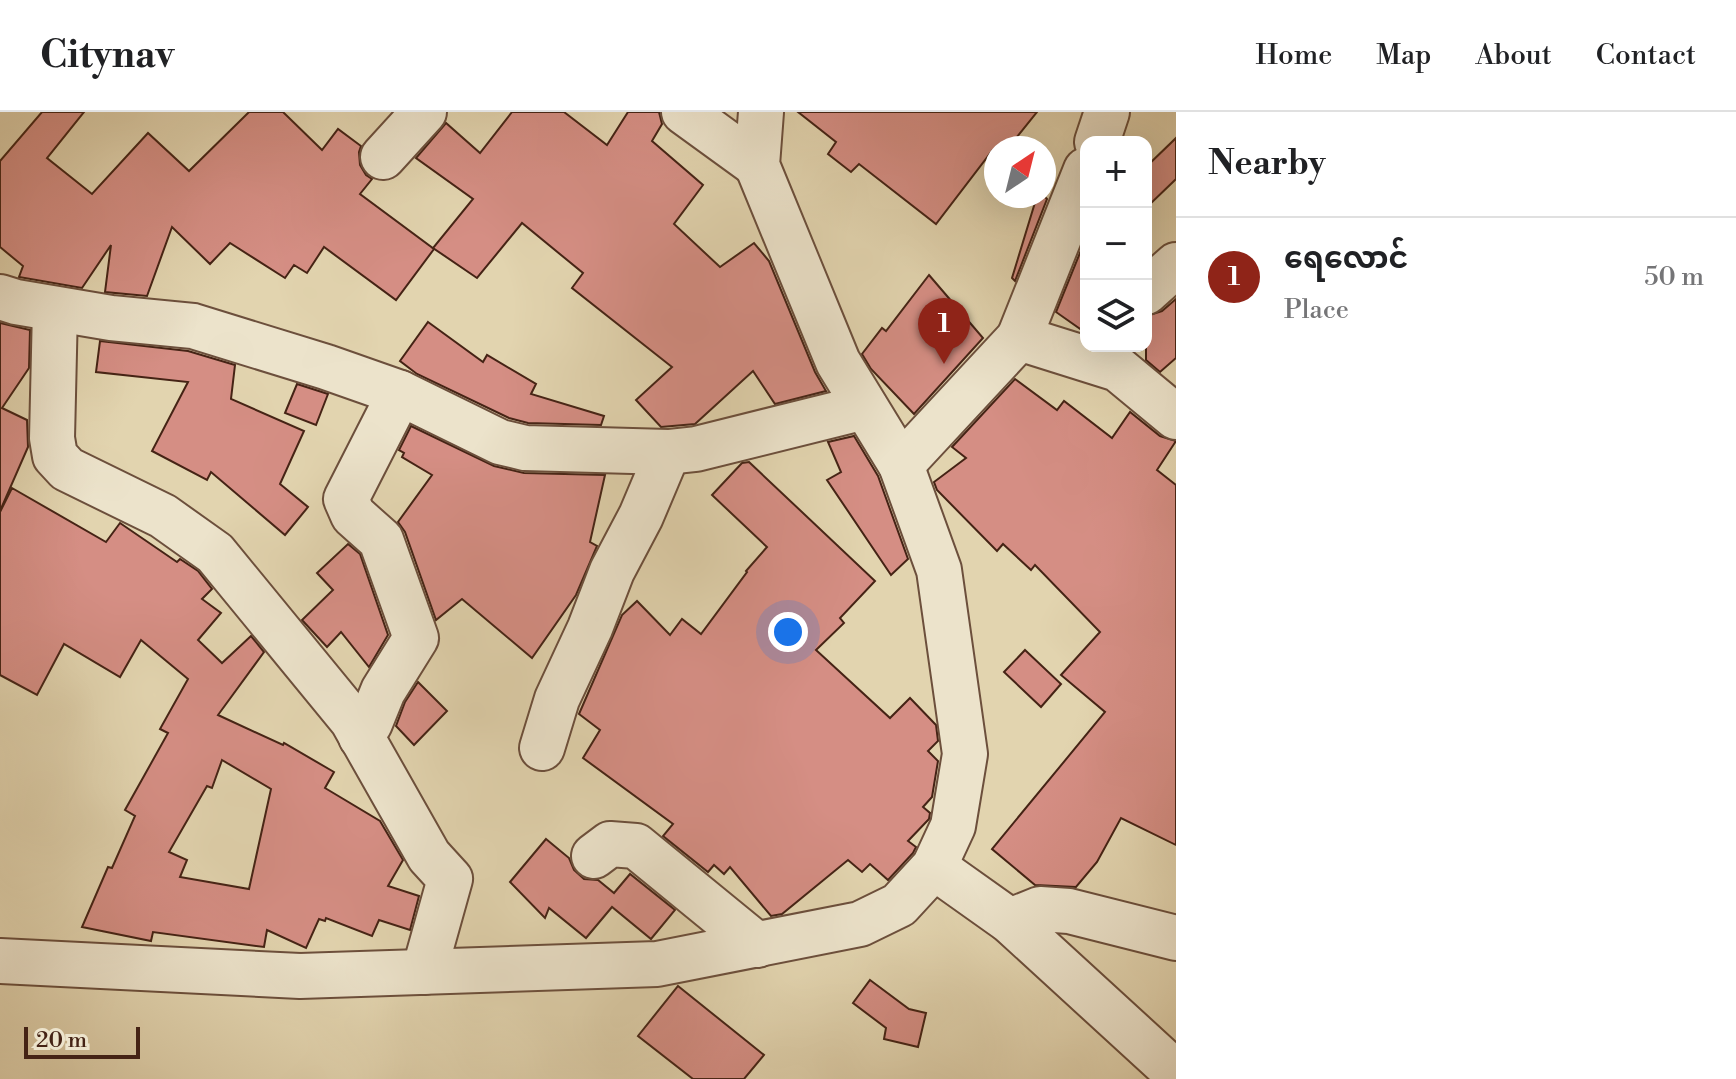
<!DOCTYPE html>
<html lang="en">
<head>
<meta charset="utf-8">
<style>
	:root { --surface:#fff; --page:#f6f6f6; --text:#202124; --muted:#757577; --line:#e0e0e0; --accent:#8f2418 }
	body { margin:0; font-family:"Libre Bodoni","Noto Sans Myanmar",serif; background:var(--page); color:var(--text) }
	.controls { position:absolute; right:24px; top:24px; display:grid; overflow:hidden; border-radius:16px; box-shadow:0 8px 32px #0002 }
	.controls button { width:72px; height:72px; display:grid; place-items:center; padding:0; border:0; border-bottom:2px solid var(--line); background:var(--surface); color:var(--text); font:40px sans-serif }
	.compass { position:absolute; left:984px; top:24px; width:72px; height:72px; border-radius:50%; background:var(--surface); box-shadow:0 8px 32px #0002; rotate:35deg }
	.scale { position:absolute; left:24px; bottom:20px; width:116px; box-sizing:border-box; padding-left:8px; border:4px solid #452315; border-top:0; font-size:22px; line-height:28px; white-space:nowrap; color:#452315; -webkit-text-stroke:6px #ece3cb; paint-order:stroke }
	.you { position:absolute; left:788px; top:520px; width:28px; height:28px; margin:-20px; border:6px solid #fff; border-radius:50%; background:#1a73e8; box-shadow:0 0 0 12px #1a73e833 }
	.badge { display:grid; place-items:center; width:52px; height:52px; border-radius:50%; background:var(--accent); color:#fff; font-size:26px; font-weight:700 }
	.pin { position:absolute; translate:-50% -66px; filter:drop-shadow(0 2px 4px #0008) }
	.pin::after { content:''; position:absolute; top:42px; width:28px; height:24px; background:inherit; clip-path:polygon(0 0,100% 0,50% 100%) }
	.list { margin:0; padding:0; list-style:none }
	h2 { display:flex; justify-content:space-between; align-items:center; height:104px; margin:0; padding:0 32px; font-size:34px }
	h2 small { font-size:26px; font-weight:400; color:var(--muted) }
	.list li { display:grid; grid-template-columns:52px 1fr auto; gap:24px; align-items:center; box-sizing:border-box; height:120px; padding:0 32px; border-top:2px solid var(--line) }
	.list b { display:block; font-size:30px; white-space:nowrap }
	.list p { margin:0; font-size:26px; white-space:nowrap; color:var(--muted) }
	.list em { font-size:26px; font-style:normal; color:var(--muted) }
	.icon { flex:none; width:44px; height:44px; fill:none; stroke:currentColor; stroke-width:2; stroke-linecap:round; stroke-linejoin:round }
	.map { position:relative; flex:none; width:1176px; height:967px; overflow:hidden }
	header { display:flex; align-items:center; gap:48px; box-sizing:border-box; height:112px; padding:0 40px; background:var(--surface); border-bottom:2px solid var(--line) }
	header strong { font-size:38px }
	nav { display:flex; gap:44px; margin-inline-start:auto; font-size:28px }
	main { display:flex }
	aside { flex:1; background:var(--surface) }
	.map>svg:first-child { display:block }
</style>
</head>
<body>
<header>
<strong>Citynav</strong>
<nav><a>Home</a><a>Map</a><a>About</a><a>Contact</a></nav>
</header>
<main>
<div class="map">
<svg width="1176" height="967" viewBox="0 0 1176 967">
	<rect width="100%" height="100%" fill="#e2d4af"/>
	<filter id="stains"><feTurbulence type="fractalNoise" baseFrequency=".0025" numOctaves="4"/><feColorMatrix values="0 0 0 0 .2 0 0 0 0 .09 0 0 0 0 .02 0 0 0 .5 -.17"/></filter>
	<radialGradient id="worn" r=".72"><stop offset=".6" stop-color="#630" stop-opacity="0"/><stop offset="1" stop-color="#630" stop-opacity=".3"/></radialGradient>
	<!-- building -->
	<g fill="#d58e84" stroke="#452315" stroke-width="2" fill-rule="evenodd">
		<polygon points="42,0 84,0 47,46 92,82 148,21 189,59 249,0 283,0 322,38 338,17 361,34 359,40 360,53 366,63 372,67 360,82 434,137 396,188 324,135 307,161 294,153 285,166 230,131 210,152 172,115 147,184 105,180 111,133 82,176 19,165 23,154 0,135 0,49"/>
		<polygon points="512,0 564,0 607,33 628,0 659,0 662,12 652,29 703,73 674,112 720,155 754,131 769,149 815,260 826,279 775,292 753,259 695,312 661,315 636,288 672,255 572,176 583,161 522,111 477,166 433,136 473,87 416,46 446,11 480,41"/>
		<polygon points="798,0 1037,0 1008,36 996,36 996,42 992,39 936,112 859,52 851,60 828,42 836,30"/>
		<polygon points="1176,26 1176,67 1146,96 1146,55"/>
		<polygon points="1037,84 1044,84 1047,87 1015,169 1012,166"/>
		<polygon points="1086,126 1086,221 1056,200"/>
		<polygon points="929,163 983,226 914,302 871,257 862,242 882,216 886,219"/>
		<polygon points="1176,187 1176,246 1160,260 1146,248 1146,204 1162,199"/>
		<polygon points="428,210 483,250 487,243 536,272 531,282 604,304 601,313 528,311 509,306 417,262 400,249"/>
		<polygon points="0,211 30,218 29,256 2,296 27,308 28,335 0,399"/>
		<polygon points="100,229 188,239 235,253 231,287 304,319 280,372 308,395 285,423 211,360 207,368 152,339 188,270 96,260"/>
		<polygon points="1015,267 1057,298 1064,289 1112,326 1130,300 1160,324 1176,329 1157,358 1176,373 1176,733 1121,706 1097,750 1076,775 1035,773 992,737 1105,600 1061,563 1100,520 1035,453 1031,458 1003,432 997,439 937,378 934,370 966,346 952,335"/>
		<polygon points="297,272 328,282 316,313 285,301"/>
		<polygon points="411,314 494,354 524,361 605,363 590,430 597,434 576,483 532,546 462,487 436,508 405,420 398,410 432,363 402,345 404,341 399,338"/>
		<polygon points="854,324 878,364 908,447 891,463 827,368 841,360 828,330"/>
		<polygon points="749,350 875,469 840,506 844,511 816,538 890,606 910,586 936,613 938,629 928,639 938,649 932,685 923,695 930,701 929,707 908,729 916,735 913,741 888,768 870,752 862,760 848,748 782,802 771,804 730,755 724,762 714,753 708,760 663,724 673,712 583,646 600,618 579,602 622,503 637,489 670,523 682,507 701,522 747,460 746,459 767,435 712,383 742,351"/>
		<path d="M12 376 106 430 120 411 177 450 180 447 198 459 212 477 202 487 221 501 198 528 222 551 251 524 264 540 218 603 283 633 284 631 334 660 325 676 380 709 403 748 388 774 419 784 410 818 379 808 372 824 326 806 325 809 319 807 306 836 267 818 264 835 153 820 151 829 82 815 108 755 112 756 135 704 125 698 168 621 160 617 188 567 141 528 120 565 64 532 37 583 0 563V400ZM222 648 271 677 249 777 180 765 187 748 169 740 207 674 212 676Z"/>
		<polygon points="348,432 360,442 388,523 369,555 341,520 327,535 302,508 333,478 317,461"/>
		<polygon points="1025,538 1061,572 1041,595 1004,560"/>
		<polygon points="418,570 447,599 414,633 396,614 405,590"/>
		<polygon points="546,727 569,746 574,758 584,767 598,768 614,781 630,762 675,798 651,827 612,795 586,826 549,796 545,806 510,770"/>
		<polygon points="870,868 909,897 926,901 918,935 884,927 886,916 853,891"/>
		<polygon points="678,874 764,943 744,967 693,967 638,924"/>
	</g>
	<g fill="none" stroke-linecap="round" stroke-linejoin="round">
		<defs>
			<g id="minor">
				<polyline points="684,0 757,53"/>
				<polyline points="1097,30 1107,0"/>
				<polyline points="383,45 424,0"/>
				<polyline points="1146,180 1176,153"/>
				<polyline points="0,185 16,190 111,206 193,214 326,255 400,281 500,330 525,336 668,340 696,337 865,295"/>
				<polyline points="55,197 52,326 55,344 67,357 163,404 215,441 352,608 429,744 450,767 424,860"/>
				<polyline points="1019,226 1086,58"/>
				<polyline points="901,353 1019,226 1118,257 1176,305"/>
				<polyline points="361,625 370,611 383,579 416,526 381,428 353,403 346,387 400,281"/>
				<polyline points="542,636 557,587 590,516 612,459 641,404 668,340"/>
				<polyline points="594,744 610,732 636,734 757,833"/>
				<polyline points="934,755 1010,809 1176,961"/>
				<polyline points="1010,809 1040,797 1069,799 1176,826"/>
				<polyline points="0,849 300,864 657,852 860,812 899,793 934,755 953,714 965,642 939,458 901,353 838,250 757,53 761,0"/>
			</g>
		</defs>
		<!-- minor casing -->
		<use href="#minor" stroke="#6c4f3c" stroke-width="48"/>
		<!-- minor -->
		<use href="#minor" stroke="#ece3cb" stroke-width="44"/>
	</g>
	<rect width="100%" height="100%" filter="url(#stains)"/>
	<rect width="100%" height="100%" fill="url(#worn)"/>
</svg>
<div class="controls">
<button>+</button>
<button>−</button>
<button><svg class="icon" aria-label="layers" viewBox="0 0 24 24"><path d="M12 4l9 5-9 5-9-5zM3 14l9 5 9-5"/></svg></button>
</div>
<svg class="compass" viewBox="-18 -18 36 36"><path d="M0-13l5 13h-10z" fill="#e53935"/><path d="M0 13l5-13h-10z" fill="#757577"/></svg>
<div class="scale">20 m</div>
<div class="you"></div>
<div class="pin badge" style="left:944px;top:252px">1</div>
</div>
<aside>
<h2>Nearby<small></small></h2>
<ul class="list">
<li><span class="badge">1</span><div><b>ရေလောင်</b><p>Place</p></div><em>50 m</em></li>
</ul>
</aside>
</main>
</body>
</html>
